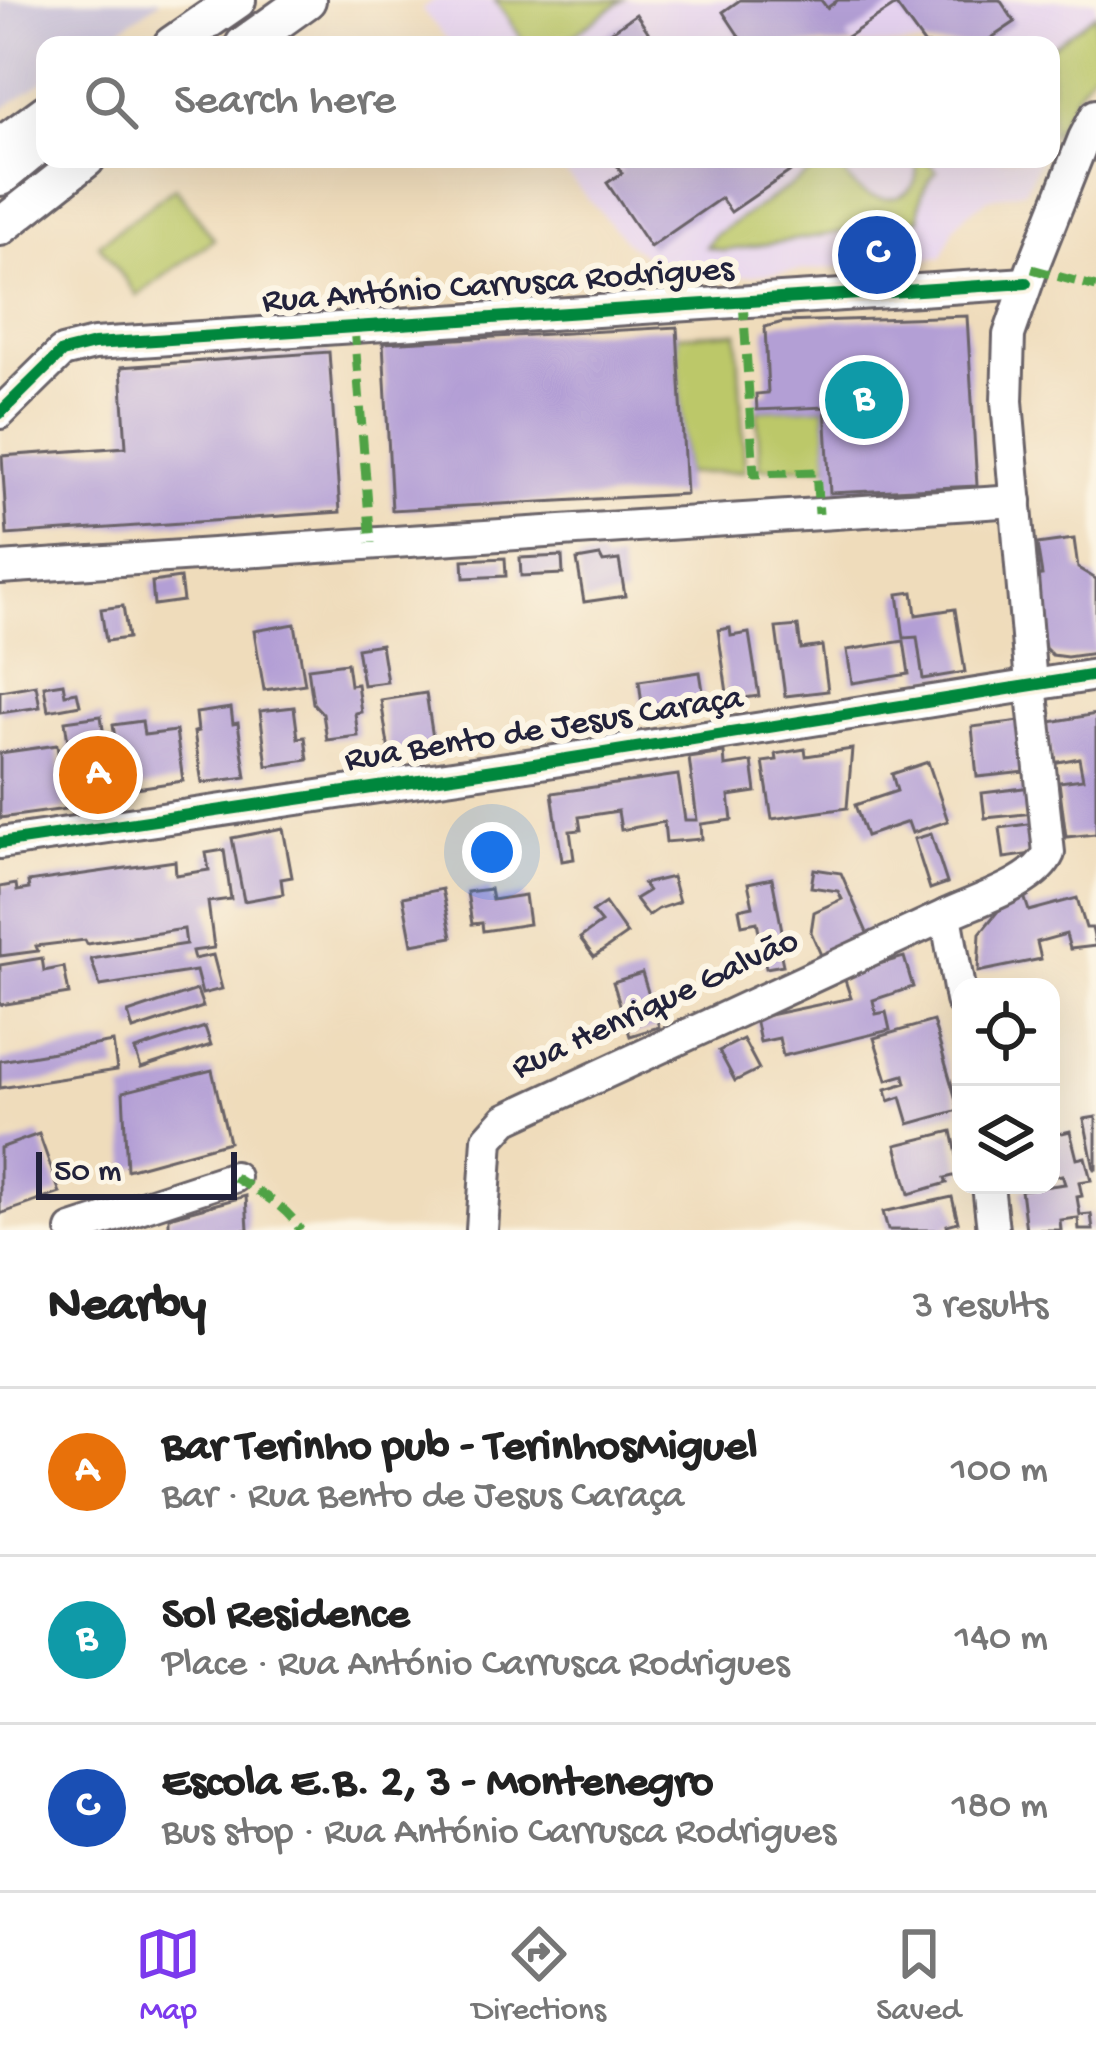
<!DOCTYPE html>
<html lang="en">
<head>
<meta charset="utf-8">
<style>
	:root { --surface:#fff; --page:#f2f2f2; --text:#222; --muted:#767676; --line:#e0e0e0; --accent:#7c3aed }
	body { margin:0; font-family:"Gochi Hand",sans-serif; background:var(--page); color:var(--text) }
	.controls { position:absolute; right:36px; bottom:36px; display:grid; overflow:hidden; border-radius:24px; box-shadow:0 12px 48px #0002 }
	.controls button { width:108px; height:108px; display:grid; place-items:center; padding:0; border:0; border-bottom:3px solid var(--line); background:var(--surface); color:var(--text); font:60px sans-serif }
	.scale { position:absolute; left:36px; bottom:30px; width:201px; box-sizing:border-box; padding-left:12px; border:6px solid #22223b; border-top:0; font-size:33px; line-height:42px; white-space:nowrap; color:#22223b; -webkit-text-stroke:9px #fcf5e5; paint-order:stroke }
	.you { position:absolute; left:492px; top:852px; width:42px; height:42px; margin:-30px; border:9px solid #fff; border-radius:50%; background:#1a73e8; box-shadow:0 0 0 18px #1a73e833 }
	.badge { display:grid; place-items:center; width:78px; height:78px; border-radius:50%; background:var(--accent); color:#fff; font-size:39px; font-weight:700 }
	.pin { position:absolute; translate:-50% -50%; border:6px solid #fff; box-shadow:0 3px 12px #0006 }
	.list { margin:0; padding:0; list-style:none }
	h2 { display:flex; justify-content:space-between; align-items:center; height:156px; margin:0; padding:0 48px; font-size:51px }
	h2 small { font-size:39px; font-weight:400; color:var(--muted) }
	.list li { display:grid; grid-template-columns:78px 1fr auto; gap:36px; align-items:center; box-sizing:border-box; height:168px; padding:0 48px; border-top:3px solid var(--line) }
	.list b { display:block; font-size:45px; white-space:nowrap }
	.list p { margin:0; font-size:39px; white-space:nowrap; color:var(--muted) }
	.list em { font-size:39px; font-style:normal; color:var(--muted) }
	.icon { flex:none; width:66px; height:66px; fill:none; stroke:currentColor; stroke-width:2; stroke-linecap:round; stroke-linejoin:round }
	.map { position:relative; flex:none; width:1096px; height:1230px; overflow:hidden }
	.search { position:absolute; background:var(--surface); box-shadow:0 12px 48px #0002; left:36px; right:36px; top:36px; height:132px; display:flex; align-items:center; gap:30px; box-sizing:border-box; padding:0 42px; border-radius:24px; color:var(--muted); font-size:45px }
	.sheet { height:660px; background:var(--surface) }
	nav { display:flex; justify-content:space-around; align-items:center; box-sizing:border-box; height:168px; border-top:3px solid var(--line); background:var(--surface); font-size:33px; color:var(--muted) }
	nav a { display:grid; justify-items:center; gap:6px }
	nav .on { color:var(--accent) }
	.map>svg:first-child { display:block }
</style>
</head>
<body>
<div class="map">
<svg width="1096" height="1230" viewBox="0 0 1096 1230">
	<rect width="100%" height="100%" fill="#fcf5e5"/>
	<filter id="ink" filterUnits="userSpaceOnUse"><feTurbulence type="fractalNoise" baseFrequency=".00833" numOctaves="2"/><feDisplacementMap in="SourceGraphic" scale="24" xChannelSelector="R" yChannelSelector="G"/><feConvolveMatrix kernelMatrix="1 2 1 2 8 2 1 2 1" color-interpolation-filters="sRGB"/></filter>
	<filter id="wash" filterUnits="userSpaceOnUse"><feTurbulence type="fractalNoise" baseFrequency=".004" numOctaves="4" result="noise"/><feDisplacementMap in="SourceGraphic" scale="48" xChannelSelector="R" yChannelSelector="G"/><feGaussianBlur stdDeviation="2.7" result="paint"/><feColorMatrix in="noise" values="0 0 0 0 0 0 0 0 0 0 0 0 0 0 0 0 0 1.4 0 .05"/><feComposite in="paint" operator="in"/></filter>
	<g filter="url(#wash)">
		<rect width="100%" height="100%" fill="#efdcbb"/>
		<!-- built -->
		<g fill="#e6d3f0">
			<polygon points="435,0 1096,0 1096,67 1074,97 1051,138 1051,45 452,45 421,9"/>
			<polygon points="553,159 1040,159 1025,190 988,199 964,216 955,226 942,257 702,280 671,272 630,246"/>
		</g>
		<!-- industrial -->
		<polygon fill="#c8c0d8" points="0,0 162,0 96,45 45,45 45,80 0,111"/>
		<!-- green -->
		<g fill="#bcc869" stroke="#6f7552" stroke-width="3">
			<polygon points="495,0 623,0 559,45 526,45"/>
			<polygon points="1096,13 1096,67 1074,97 1051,138 1051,47"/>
			<path d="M832 159H840C851 214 929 210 915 159H925L937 171C922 188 919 198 919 220L724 251 706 247 715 235Z"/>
			<polygon points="175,187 214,239 137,296 99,244"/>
			<polygon points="737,332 745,471 685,474 677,335"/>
			<polygon points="825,407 829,466 760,468 757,410"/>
		</g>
		<g id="blocks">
			<!-- building -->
			<g fill="#b39fd5">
				<polygon points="740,0 821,0 827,8 838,0 1000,0 1015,22 981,45 925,45 896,5 847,37 853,45 745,45 723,12"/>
				<polygon points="636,14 657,45 592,45"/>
				<polygon points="613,159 808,159 731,212 721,198 650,247 607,183 622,173"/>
				<polygon points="967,316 977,486 830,493 825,407 757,410 756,394 768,393 765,327 783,322"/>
				<polygon points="677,327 686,494 392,510 383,343"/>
				<polygon points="329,352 340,512 7,535 2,456 126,447 121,367"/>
				<polygon points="1074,539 1078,568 1096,579 1096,653 1067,657 1052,655 1045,648 1035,576 1042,575 1037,544"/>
				<polygon points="562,556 563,574 521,576 520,558"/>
				<polygon points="600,556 603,562 619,560 625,596 584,602 577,560"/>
				<polygon points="505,558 506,576 464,578 463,560"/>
				<polygon points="180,578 183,601 154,605 152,582"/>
				<polygon points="913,592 916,615 955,609 965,672 923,679 917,637 904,638 898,594"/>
				<polygon points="123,606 128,638 106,641 101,609"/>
				<polygon points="295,624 305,684 264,690 254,631"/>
				<polygon points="798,626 801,649 822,646 828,691 785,696 776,628"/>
				<polygon points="730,628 731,636 749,633 759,696 728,700 718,630"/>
				<polygon points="904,641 909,674 852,683 847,650"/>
				<polygon points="381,644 387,682 363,685 357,648"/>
				<polygon points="347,663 350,685 357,684 361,712 355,713 358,736 327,740 323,714 313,703 308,668"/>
				<polygon points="700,672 705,703 643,713 639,681"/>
				<polygon points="63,683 65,694 77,692 80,705 48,711 44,686"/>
				<polygon points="36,685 40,707 0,713 0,691"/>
				<polygon points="426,693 435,751 390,758 381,700"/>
				<polygon points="294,707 298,738 305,737 308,760 267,766 260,711"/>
				<polygon points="231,708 233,724 238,723 246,777 202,783 194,732 198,731 196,713"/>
				<polygon points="1096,714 1096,834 1066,837 1059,782 1083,779 1079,758 1053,763 1045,723"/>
				<polygon points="101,716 111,784 97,786 98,796 76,799 65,721"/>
				<polygon points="142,721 144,735 176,731 183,781 123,790 113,725"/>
				<polygon points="1021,721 1026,772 977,777 972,727"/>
				<polygon points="57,745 66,809 0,818 0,753"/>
				<polygon points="805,749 806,756 852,749 847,808 772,819 763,762 777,760 776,754"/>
				<polygon points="724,753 725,766 752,762 756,792 729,796 732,820 701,824 702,839 666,842 664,822 621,830 618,811 579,817 581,830 570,831 574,859 562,861 552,793 678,775 685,820 697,820 689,758"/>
				<polygon points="928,762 948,821 912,833 908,822 866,836 855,805 897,791 892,774"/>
				<polygon points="1032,787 1035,813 985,818 982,793"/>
				<polygon points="1035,823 1039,853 1004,858 1000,828"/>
				<polygon points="283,828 292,877 281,879 283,894 244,901 232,838"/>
				<polygon points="931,834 947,883 930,889 914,839"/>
				<polygon points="224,850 231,899 208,902 214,948 192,951 194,959 213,955 222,989 202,994 196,971 100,986 91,959 186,944 184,929 87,944 85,940 36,946 38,951 0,956 0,887 16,884 17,891 29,889 28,882 175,861 176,875 209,870 206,853"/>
				<polygon points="814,869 841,873 868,935 821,955 811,932 814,912 842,899 838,891 811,887"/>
				<polygon points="672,877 679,902 658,909 648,916 635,899 648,891 643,884"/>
				<polygon points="772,878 784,941 778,942 783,965 766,968 757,922 742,925 739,909 753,906 748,883"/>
				<polygon points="442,889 452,937 412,944 403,897"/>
				<polygon points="490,889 492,900 525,895 529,924 483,931 482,923 472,924 467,892"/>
				<polygon points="1024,896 1029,911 1077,898 1086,928 1092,928 1096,946 1070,949 1066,934 1037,942 1041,959 978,972 980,933 998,911"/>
				<polygon points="605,903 627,934 594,957 580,938 601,923 592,912"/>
				<polygon points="904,957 913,987 873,1000 876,1014 886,1012 890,1030 783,1056 779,1038 760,1042 755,1018 851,998 843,974"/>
				<polygon points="42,958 44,971 64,967 69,994 0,1005 0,965"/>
				<polygon points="642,973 659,1027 630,1036 613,982"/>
				<polygon points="197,990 203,1007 133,1030 128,1013"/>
				<polygon points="933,1021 959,1110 909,1124 901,1097 889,1101 886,1089 906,1083 904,1075 887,1080 874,1038"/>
				<polygon points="205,1027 211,1045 141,1068 135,1050"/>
				<polygon points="743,1039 759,1069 735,1081 719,1051"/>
				<polygon points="113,1042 117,1070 0,1088 0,1061"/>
				<polygon points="212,1070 229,1142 127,1170 123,1092"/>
				<polygon points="1096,1117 1096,1169 1094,1169 1084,1119"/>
				<polygon points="1051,1129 1054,1135 1070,1131 1077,1159 1085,1157 1091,1180 1079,1182 1082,1196 1077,1197 1080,1215 1091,1214 1093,1230 1079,1230 1078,1218 1060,1220 1061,1230 1026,1230 1021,1190 1065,1184 1062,1175 1051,1177"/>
				<polygon points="952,1131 961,1174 945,1178 947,1183 909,1194 896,1145"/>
				<polygon points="39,1134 60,1193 0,1214 0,1148"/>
				<polygon points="246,1196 248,1230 169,1230 169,1217"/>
				<polygon points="952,1197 958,1222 947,1225 948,1230 888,1230 883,1212"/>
			</g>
		</g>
	</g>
	<g filter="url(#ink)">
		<use href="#blocks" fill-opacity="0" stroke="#6a6368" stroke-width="3"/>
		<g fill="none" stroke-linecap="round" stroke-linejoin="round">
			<defs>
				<g id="minor">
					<polyline points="0,143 45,110"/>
					<polyline points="0,413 62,352 94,344 1026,283"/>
					<polyline points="0,568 1016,501"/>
					<polyline points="0,843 554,761 1096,675"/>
					<path d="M961 1000 946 915C977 900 1035 884 1049 853L1031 684 1007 401 1009 335 1032 269 1084 138 1096 115"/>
					<polyline points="988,1185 993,1230"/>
					<polyline points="72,1230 234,1177"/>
					<polyline points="482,1230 488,1139 506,1119 946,915"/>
				</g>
				<g id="major">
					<polyline points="172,45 237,0"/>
					<polyline points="244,45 307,0"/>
					<polyline points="0,177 45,140"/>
					<polyline points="0,227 86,159"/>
				</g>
			</defs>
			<!-- minor casing -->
			<use href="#minor" stroke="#6a6368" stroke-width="36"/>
			<!-- major casing -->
			<use href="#major" stroke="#6a6368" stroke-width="42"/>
			<!-- minor -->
			<use href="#minor" stroke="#fff" stroke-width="30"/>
			<!-- major -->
			<use href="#major" stroke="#fff" stroke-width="36"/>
			<!-- quiet -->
			<g stroke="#50a245" stroke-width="9" stroke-dasharray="18 9" stroke-linecap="butt">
				<polyline points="1032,269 1096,287"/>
				<polyline points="743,301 754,474 816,472 819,514"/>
				<polyline points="354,327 371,543"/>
				<path d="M234 1177C258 1193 286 1204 300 1230"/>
			</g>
			<defs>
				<g id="cycleway">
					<polyline points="0,413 62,352 94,344 1026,283"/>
					<polyline points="0,843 554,761 1096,675"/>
				</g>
			</defs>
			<!-- cycleway casing -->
			<use href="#cycleway" stroke="#fcf5e5" stroke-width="20"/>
			<!-- cycleway -->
			<use href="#cycleway" stroke="#00873e" stroke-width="12"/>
		</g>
	</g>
	<g text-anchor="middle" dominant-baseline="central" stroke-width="12" stroke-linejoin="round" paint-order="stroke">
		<!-- street labels -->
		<g font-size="36" fill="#22223b" stroke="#fcf5e5">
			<text transform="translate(498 287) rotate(-4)">Rua António Carrusca Rodrigues</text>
			<text transform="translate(544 731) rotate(-9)">Rua Bento de Jesus Caraça</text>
			<text transform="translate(656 1006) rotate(-25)">Rua Henrique Galvão</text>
		</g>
	</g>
</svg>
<div class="controls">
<button><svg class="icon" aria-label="locate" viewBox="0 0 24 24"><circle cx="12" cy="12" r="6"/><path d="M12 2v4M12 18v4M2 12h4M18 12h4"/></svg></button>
<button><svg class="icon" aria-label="layers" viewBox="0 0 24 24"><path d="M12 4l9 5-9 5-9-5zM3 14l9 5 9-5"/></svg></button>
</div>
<div class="scale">50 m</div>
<div class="you"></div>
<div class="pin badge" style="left:98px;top:775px;background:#e8710a">A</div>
<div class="pin badge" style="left:864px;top:400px;background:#0f9aa8">B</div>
<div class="pin badge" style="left:877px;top:255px;background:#1a4fb4">C</div>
<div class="search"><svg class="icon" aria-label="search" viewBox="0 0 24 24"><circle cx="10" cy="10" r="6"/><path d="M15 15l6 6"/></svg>Search here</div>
</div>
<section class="sheet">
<h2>Nearby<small>3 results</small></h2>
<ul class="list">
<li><span class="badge" style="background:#e8710a">A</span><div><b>Bar Terinho pub - TerinhosMiguel</b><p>Bar · Rua Bento de Jesus Caraça</p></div><em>100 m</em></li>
<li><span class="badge" style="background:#0f9aa8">B</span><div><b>Sol Residence</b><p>Place · Rua António Carrusca Rodrigues</p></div><em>140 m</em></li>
<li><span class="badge" style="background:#1a4fb4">C</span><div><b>Escola E.B. 2, 3 - Montenegro</b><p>Bus stop · Rua António Carrusca Rodrigues</p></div><em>180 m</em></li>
</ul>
</section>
<nav>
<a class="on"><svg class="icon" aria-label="map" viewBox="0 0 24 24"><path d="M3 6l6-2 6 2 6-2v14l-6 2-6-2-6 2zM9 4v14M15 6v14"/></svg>Map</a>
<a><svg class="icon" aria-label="directions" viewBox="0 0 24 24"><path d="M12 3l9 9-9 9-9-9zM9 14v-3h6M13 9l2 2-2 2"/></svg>Directions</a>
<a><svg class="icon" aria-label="saved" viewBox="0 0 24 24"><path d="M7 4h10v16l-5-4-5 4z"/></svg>Saved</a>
</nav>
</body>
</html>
